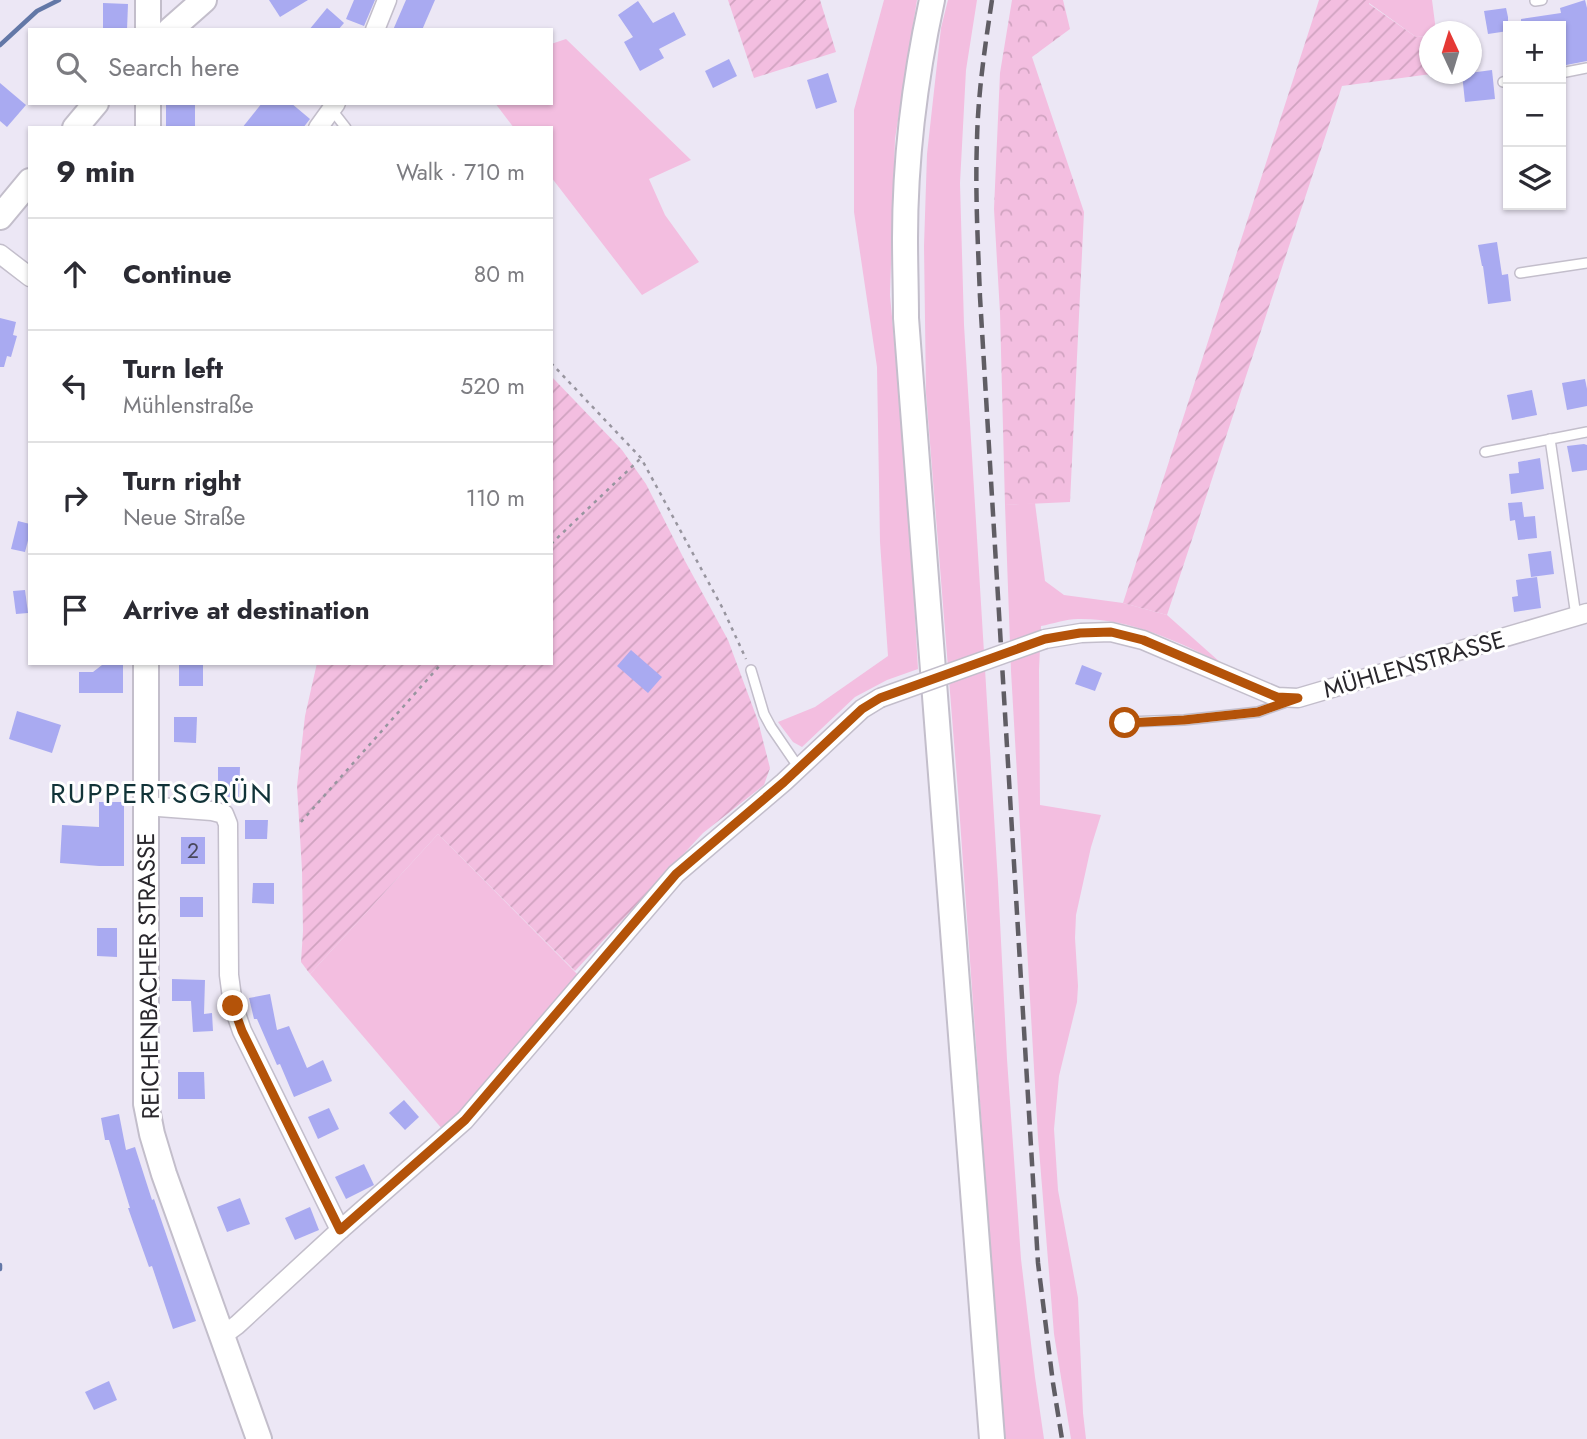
<!DOCTYPE html>
<html lang="en">
<head>
<meta charset="utf-8">
<style>
	:root { --surface:#fff; --page:#f2f2f3; --text:#2b2b33; --muted:#7c7c81; --line:#e1e1e2 }
	body { margin:0; font-family:Jost,sans-serif; background:var(--page); color:var(--text) }
	.controls { position:absolute; right:21px; top:21px; display:grid; overflow:hidden; border-radius:0px; box-shadow:0 2px 5px #0004 }
	.controls button { width:63px; height:63px; display:grid; place-items:center; padding:0; border:0; border-bottom:2px solid var(--line); background:var(--surface); color:var(--text); font:35px sans-serif }
	.compass { position:absolute; left:1419px; top:21px; width:63px; height:63px; border-radius:50%; background:var(--surface); box-shadow:0 2px 5px #0004; rotate:356deg }
	.stop { position:absolute; width:21px; height:21px; margin:-16px; border:5px solid #b45309; border-radius:50%; background:#fff }
	.stop.end { background:#b45309; border-color:#fff; box-shadow:0 2px 7px #0008 }
	.list { margin:0; padding:0; list-style:none }
	h2 { display:flex; justify-content:space-between; align-items:center; height:91px; margin:0; padding:0 28px; font-size:30px }
	h2 small { font-size:23px; font-weight:400; color:var(--muted) }
	.list li { display:grid; grid-template-columns:46px 1fr auto; gap:21px; align-items:center; box-sizing:border-box; height:112px; padding:0 28px; border-top:2px solid var(--line) }
	.list b { display:block; font-size:26px; white-space:nowrap }
	.list p { margin:0; font-size:23px; white-space:nowrap; color:var(--muted) }
	.list em { font-size:23px; font-style:normal; color:var(--muted) }
	.icon { flex:none; width:38px; height:38px; fill:none; stroke:currentColor; stroke-width:2; stroke-linecap:round; stroke-linejoin:round }
	.map { position:relative; flex:none; width:1587px; height:1439px; overflow:hidden }
	.search { position:absolute; background:var(--surface); box-shadow:0 2px 5px #0004; left:28px; top:28px; width:525px; height:77px; display:flex; align-items:center; gap:18px; box-sizing:border-box; padding:0 24px; border-radius:0px; color:var(--muted); font-size:26px }
	.panel { position:absolute; background:var(--surface); box-shadow:0 2px 5px #0004; left:28px; top:126px; width:525px; height:539px; border-radius:0px }
	.map>svg:first-child { display:block }
</style>
</head>
<body>
<div class="map">
<svg width="1587" height="1439" viewBox="0 0 1587 1439">
	<defs>
		<pattern id="forest-crowns" width="20" height="18" patternUnits="userSpaceOnUse" patternTransform="scale(1.75)"><rect width="20" height="18" fill="#f3bee0"/><path d="M2 6a3 3 0 1 1 6 0M12 15a3 3 0 1 1 6 0" fill="none" stroke="#d0a3c0"/></pattern>
		<pattern id="garden-furrows" width="10" height="10" patternUnits="userSpaceOnUse" patternTransform="scale(1.75)"><rect width="10" height="10" fill="#f3bee0"/><path d="M-1 1l2-2M0 10L10 0M9 11l2-2" fill="none" stroke="#d0a3c0"/></pattern>
	</defs>
	<rect width="100%" height="100%" fill="#ece7f5"/>
	<!-- grass -->
	<g fill="#f3bee0">
		<polygon points="884,0 917,0 895,139 890,295 908,494 918,669 887,680 855,697 802,747 793,742 778,722 815,707 888,656 880,542 877,367 854,212 854,110"/>
		<polygon points="948,0 977,0 966,70 960,183 964,325 998,882 1007,1059 1021,1259 1035,1377 1044,1439 1004,1439 958,792 926,393 924,246 927,154 941,28"/>
		<polygon points="1369,0 1432,0 1436,31 1430,32 1429,36 1416,37 1369,3"/>
		<polygon points="566,39 691,160 649,179 665,215 699,262 642,295 551,177 551,128 514,128 495,103 551,103 551,44"/>
		<path d="M1035 503 1045 581 1064 595 1123 603 1167 615 1221 663C1177 641 1129 618 1078 619 1066 619 1052 624 1041 626L1039 670 1040 805 1101 815 1091 847 1076 915 1075 938 1078 986 1077 1002 1059 1076 1054 1129 1058 1190 1078 1298 1083 1413 1086 1439H1071L1054 1334 1038 1137 1011 671 1005 505Z"/>
		<polygon points="438,834 589,986 443,1130 310,974"/>
	</g>
	<!-- forest -->
	<polygon fill="url(#forest-crowns)" points="1012,0 1063,0 1070,29 1032,57 1084,212 1070,502 1005,505 1000,313 994,209 1000,73"/>
	<!-- garden -->
	<g fill="url(#garden-furrows)">
		<polygon points="728,0 820,0 836,52 754,78"/>
		<polygon points="1319,0 1369,0 1369,4 1416,37 1429,36 1431,74 1342,86 1167,615 1123,603"/>
		<polygon points="551,376 622,450 646,484 685,561 728,640 758,721 770,768 764,785 703,833 575,971 438,834 310,974 301,962 303,931 302,870 297,786 305,716 317,663 551,663"/>
	</g>
	<g fill="none" stroke-linecap="round" stroke-linejoin="round">
		<!-- stream -->
		<g stroke="#6378a7" stroke-width="4.5">
			<polyline points="0,45 37,11 59,0"/>
			<polyline points="0,1265 0,1269"/>
		</g>
	</g>
	<!-- building -->
	<g fill="#a9aaf1">
		<polygon points="269,0 308,0 280,17"/>
		<polygon points="354,0 375,0 364,26 346,19"/>
		<polygon points="406,0 435,0 422,30 393,30"/>
		<polygon points="1585,0 1587,8 1587,61 1561,66 1561,26 1521,26 1521,19 1561,13 1560,8"/>
		<polygon points="638,1 653,23 674,12 686,35 659,49 664,58 640,71 624,42 633,37 618,15"/>
		<polygon points="103,3 128,4 127,30 103,30"/>
		<polygon points="327,8 344,23 338,30 309,30"/>
		<polygon points="1506,8 1508,17 1508,31 1488,34 1484,11"/>
		<polygon points="729,59 737,76 713,88 705,71"/>
		<polygon points="1492,70 1495,99 1465,102 1462,74"/>
		<polygon points="828,73 837,102 816,109 807,80"/>
		<polygon points="0,83 26,105 7,127 0,121"/>
		<rect x="166" y="103" width="29" height="25"/>
		<polygon points="262,103 291,103 310,119 303,128 242,128"/>
		<polygon points="1497,242 1502,275 1508,274 1511,301 1488,304 1483,266 1482,266 1478,245"/>
		<polygon points="0,318 16,322 13,335 17,336 11,357 7,356 4,367 0,367"/>
		<polygon points="1585,379 1587,389 1587,406 1567,410 1562,383"/>
		<polygon points="1532,390 1537,415 1512,420 1507,395"/>
		<polygon points="1584,444 1587,445 1587,470 1572,472 1567,446"/>
		<polygon points="1540,458 1544,489 1511,494 1509,474 1519,473 1518,462"/>
		<polygon points="1522,502 1524,517 1535,516 1537,538 1518,540 1515,520 1510,521 1508,503"/>
		<polygon points="18,521 30,524 30,533 25,552 11,549"/>
		<polygon points="1551,551 1554,574 1531,577 1528,554"/>
		<polygon points="1537,577 1541,608 1514,612 1512,597 1518,596 1516,580"/>
		<polygon points="25,590 28,613 16,614 13,591"/>
		<polygon points="631,650 662,677 648,693 617,666"/>
		<rect x="179" y="663" width="24" height="23"/>
		<polygon points="102,665 123,665 123,693 79,693 79,672 93,672"/>
		<polygon points="1082,665 1102,673 1095,691 1075,684"/>
		<polygon points="17,711 61,725 52,753 9,739"/>
		<polygon points="174,717 197,717 196,743 174,742"/>
		<polygon points="218,767 240,767 239,797 218,797"/>
		<polygon points="99,802 124,802 124,866 99,866 60,863 62,825 99,827"/>
		<polygon points="245,820 268,820 267,839 245,839"/>
		<rect x="181" y="837" width="24" height="27"/>
		<polygon points="253,883 274,883 274,904 252,903"/>
		<rect x="180" y="897" width="23" height="20"/>
		<polygon points="97,928 117,928 117,957 97,956"/>
		<polygon points="172,979 205,980 204,1014 212,1013 213,1031 193,1032 191,1001 172,1001"/>
		<polygon points="270,994 277,1030 289,1026 307,1068 323,1060 332,1081 294,1097 280,1064 277,1065 257,1019 254,1019 249,998"/>
		<polygon points="178,1072 204,1072 205,1099 178,1099"/>
		<polygon points="404,1100 419,1117 405,1130 389,1113"/>
		<polygon points="329,1108 339,1129 318,1139 308,1117"/>
		<polygon points="119,1114 126,1150 135,1147 152,1200 154,1199 196,1321 173,1329 152,1266 149,1267 128,1208 130,1208 109,1140 105,1140 101,1118"/>
		<polygon points="364,1164 374,1185 346,1199 335,1177"/>
		<polygon points="240,1198 250,1224 227,1232 217,1207"/>
		<polygon points="310,1207 319,1230 295,1240 285,1218"/>
		<polygon points="109,1381 117,1400 94,1410 85,1392"/>
	</g>
	<g fill="none" stroke-linecap="round" stroke-linejoin="round">
		<defs>
			<g id="lane">
				<polyline points="1535,1 1542,0"/>
				<polyline points="1561,73 1587,68"/>
				<polyline points="1503,82 1508,81"/>
				<polyline points="332,110 346,128"/>
				<polyline points="1520,273 1587,263"/>
				<polyline points="1550,439 1576,616"/>
				<polyline points="1485,452 1587,432"/>
				<polyline points="751,670 764,714 771,727 799,768"/>
				<polyline points="1125,722 1184,720 1258,712 1286,702"/>
			</g>
			<g id="street">
				<polyline points="375,30 387,0"/>
				<polyline points="318,128 336,103"/>
				<polyline points="0,254 30,277"/>
				<polyline points="1045,639 1081,633 1111,632 1143,640 1277,697 1298,698 1587,613"/>
				<polyline points="145,806 212,811 224,814 228,824 229,975 233,1005 242,1031 340,1230"/>
				<polyline points="222,1336 237,1325 340,1230 465,1120 676,874 784,782 862,709 880,698"/>
			</g>
			<g id="secondary">
				<polyline points="148,0 148,30"/>
				<path d="M932 0C915 78 905 159 905 238 905 265 906 292 906 318L992 1439"/>
				<polyline points="170,30 204,0"/>
				<polyline points="75,128 96,103"/>
				<polyline points="148,128 148,103"/>
				<polyline points="0,217 30,181"/>
				<polyline points="146,663 146,1104 152,1134 164,1174 259,1439"/>
			</g>
		</defs>
		<!-- lane casing -->
		<use href="#lane" stroke="#c3becb" stroke-width="12"/>
		<!-- street casing -->
		<use href="#street" stroke="#c3becb" stroke-width="21"/>
		<!-- secondary casing -->
		<use href="#secondary" stroke="#c3becb" stroke-width="28"/>
		<!-- path -->
		<g stroke="#98959f" stroke-width="2.5" stroke-dasharray="3.5 5" stroke-linecap="butt">
			<polyline points="551,363 641,458 723,609 746,659"/>
			<polyline points="551,544 641,458"/>
			<polyline points="301,822 442,663"/>
		</g>
		<!-- lane -->
		<use href="#lane" stroke="#fff" stroke-width="9"/>
		<!-- street -->
		<use href="#street" stroke="#fff" stroke-width="18"/>
		<!-- secondary -->
		<use href="#secondary" stroke="#fff" stroke-width="24"/>
		<!-- rail -->
		<path stroke="#605d64" stroke-width="4.5" stroke-dasharray="14 7" stroke-linecap="butt" d="M992 0C985 46 978 93 977 140 975 192 978 245 980 297L1038 1263 1053 1383 1062 1439"/>
		<defs>
			<polyline id="street-bridge" points="880,698 1045,639"/>
		</defs>
		<!-- street-bridge casing -->
		<use href="#street-bridge" stroke="#c3becb" stroke-width="21" stroke-linecap="butt"/>
		<!-- street-bridge -->
		<use href="#street-bridge" stroke="#fff" stroke-width="18"/>
	</g>
	<g fill="none" stroke-linecap="round" stroke-linejoin="round">
		<!-- route -->
		<polyline stroke="#b45309" stroke-width="9" points="233,1006 242,1031 340,1230 465,1120 676,874 784,782 862,709 880,698 1045,639 1080,633 1111,632 1143,640 1277,697 1298,698 1258,712 1184,720 1125,723"/>
	</g>
	<g text-anchor="middle" dominant-baseline="central" stroke-width="6" stroke-linejoin="round" paint-order="stroke">
		<!-- number labels -->
		<g font-size="21" fill="#49485d">
			<text x="193" y="851">2</text>
		</g>
		<!-- street labels -->
		<g font-size="24" fill="#29272c" stroke="#fff">
			<text transform="translate(1414 664) rotate(-16)">MÜHLENSTRASSE</text>
			<text transform="translate(148 976) rotate(-91)">REICHENBACHER STRASSE</text>
		</g>
		<!-- quarter labels -->
		<g font-size="28" letter-spacing="2" fill="#113338" stroke="#fff">
			<text x="162" y="793">RUPPERTSGRÜN</text>
		</g>
	</g>
</svg>
<div class="controls">
<button>+</button>
<button>−</button>
<button><svg class="icon" aria-label="layers" viewBox="0 0 24 24"><path d="M12 4l9 5-9 5-9-5zM3 14l9 5 9-5"/></svg></button>
</div>
<svg class="compass" viewBox="-18 -18 36 36"><path d="M0-13l5 13h-10z" fill="#e53935"/><path d="M0 13l5-13h-10z" fill="#7c7c81"/></svg>
<div class="stop" style="left:1125px;top:723px"></div>
<div class="stop end" style="left:233px;top:1006px"></div>
<div class="search"><svg class="icon" aria-label="search" viewBox="0 0 24 24"><circle cx="10" cy="10" r="6"/><path d="M15 15l6 6"/></svg>Search here</div>
<section class="panel">
<h2>9 min<small>Walk · 710 m</small></h2>
<ul class="list">
<li><svg class="icon" aria-label="ahead" viewBox="0 0 24 24"><path d="M12 20V5M6 11l6-6 6 6"/></svg><div><b>Continue</b></div><em>80 m</em></li>
<li><svg class="icon" aria-label="left" viewBox="0 0 24 24"><path d="M17 20v-9H6M10 6l-5 5 5 5"/></svg><div><b>Turn left</b><p>Mühlenstraße</p></div><em>520 m</em></li>
<li><svg class="icon" aria-label="right" viewBox="0 0 24 24"><path d="M7 20v-9h11M14 6l5 5-5 5"/></svg><div><b>Turn right</b><p>Neue Straße</p></div><em>110 m</em></li>
<li><svg class="icon" aria-label="arrive" viewBox="0 0 24 24"><path d="M6 21V4h12l-3 4 3 4H6"/></svg><div><b>Arrive at destination</b></div></li>
</ul>
</section>
</div>
</body>
</html>
